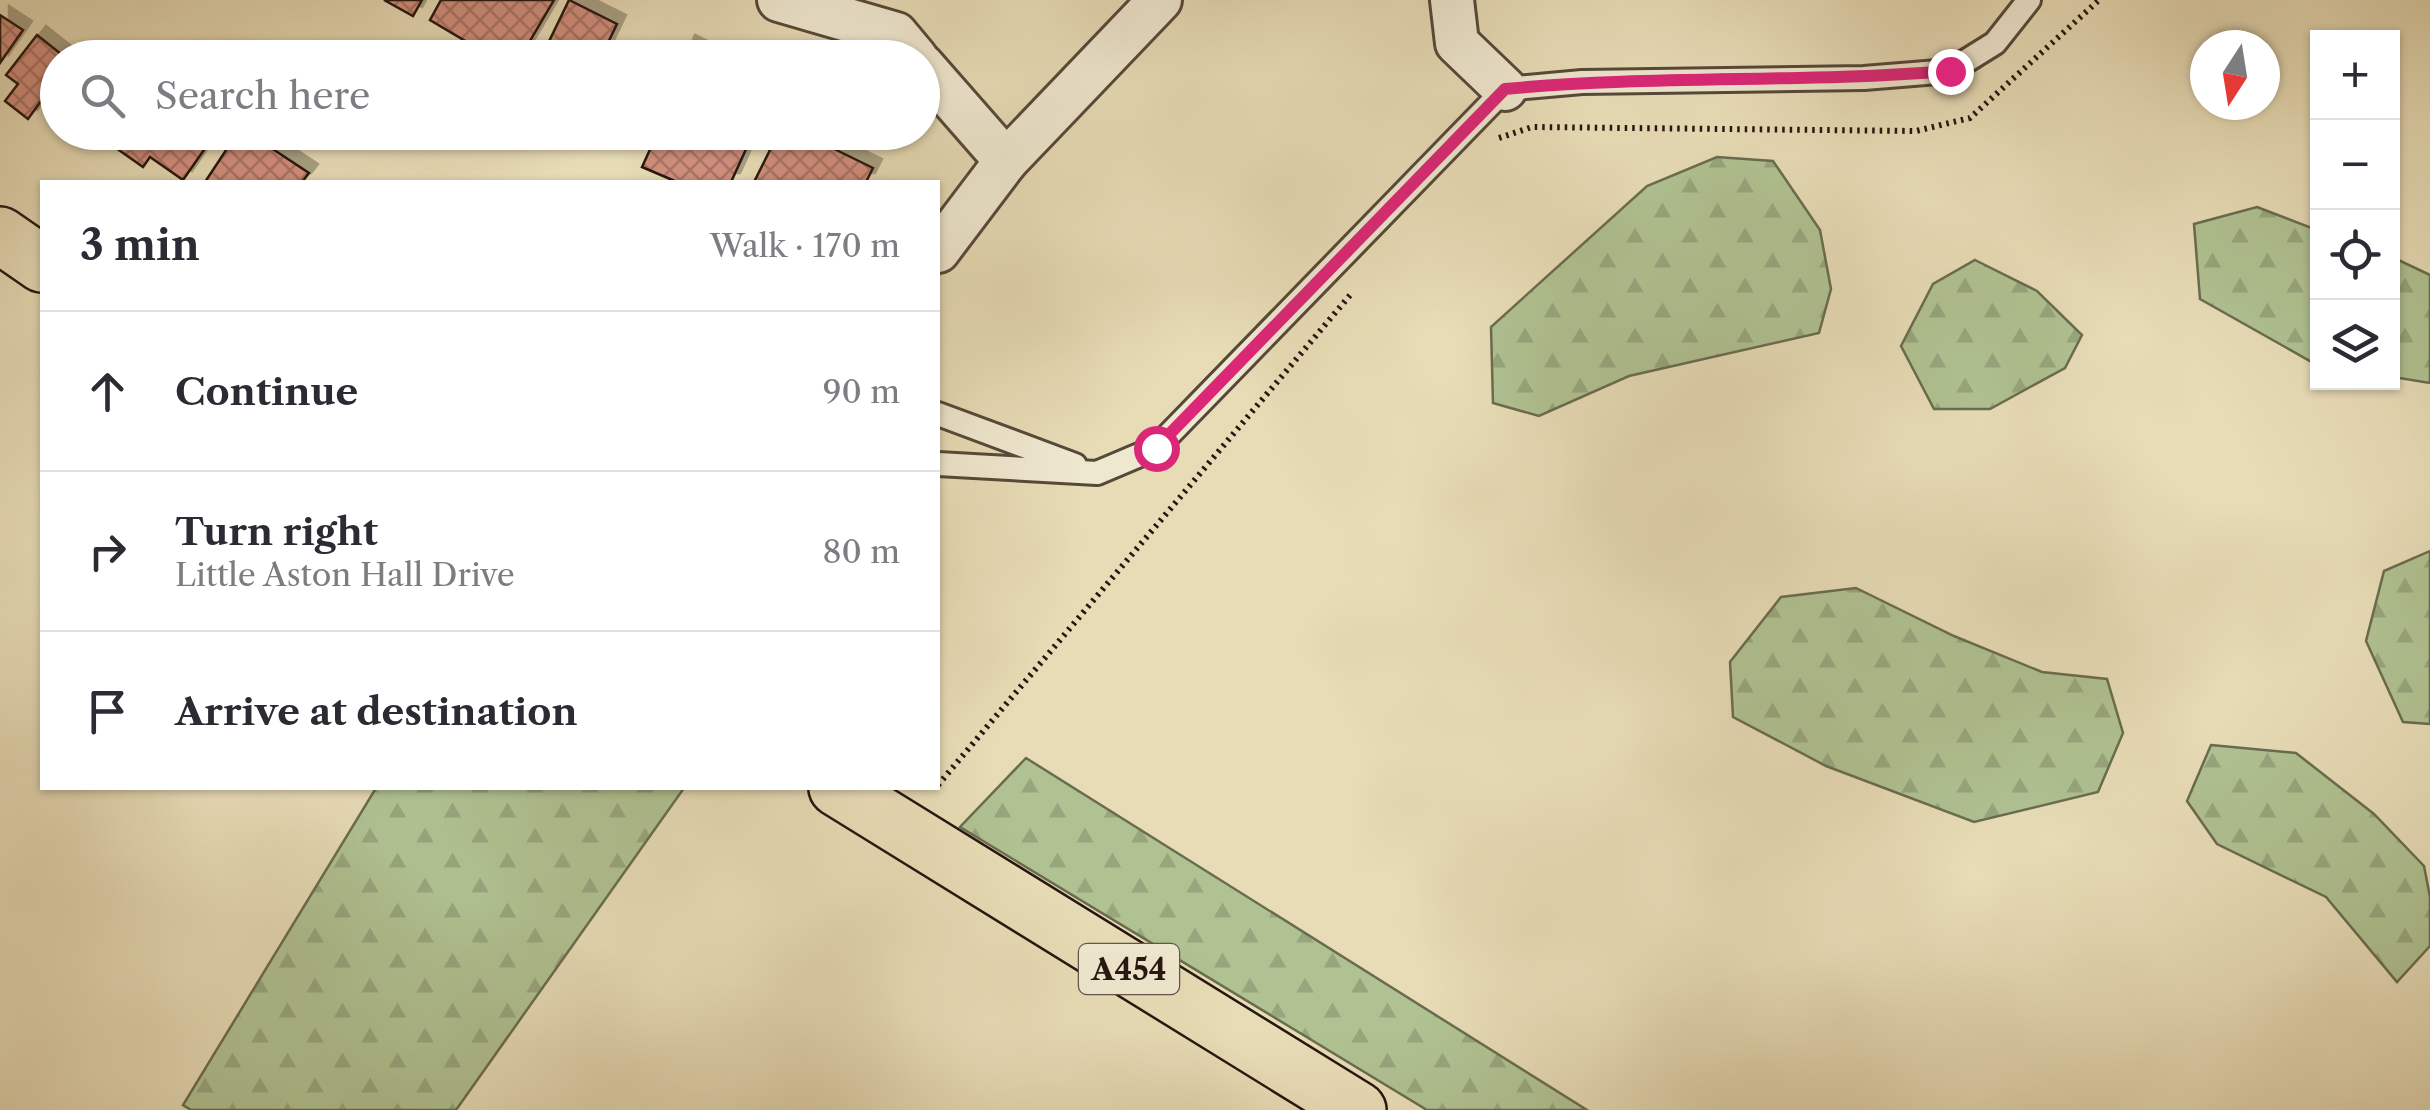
<!DOCTYPE html>
<html lang="en">
<head>
<meta charset="utf-8">
<style>
	:root { --surface:#fff; --page:#f7f7f7; --text:#2b2b33; --muted:#7c7c81; --line:#e1e1e2 }
	body { margin:0; font-family:"Libre Caslon Text",serif; background:var(--page); color:var(--text) }
	.controls { position:absolute; right:30px; top:30px; display:grid; overflow:hidden; border-radius:0px; box-shadow:0 2px 8px #0004 }
	.controls button { width:90px; height:90px; display:grid; place-items:center; padding:0; border:0; border-bottom:2px solid var(--line); background:var(--surface); color:var(--text); font:50px sans-serif }
	.compass { position:absolute; left:2190px; top:30px; width:90px; height:90px; border-radius:50%; background:var(--surface); box-shadow:0 2px 8px #0004; rotate:192deg }
	.stop { position:absolute; width:30px; height:30px; margin:-22px; border:8px solid #db2777; border-radius:50%; background:#fff }
	.stop.end { background:#db2777; border-color:#fff; box-shadow:0 2px 10px #0008 }
	.list { margin:0; padding:0; list-style:none }
	h2 { display:flex; justify-content:space-between; align-items:center; height:130px; margin:0; padding:0 40px; font-size:42px }
	h2 small { font-size:32px; font-weight:400; color:var(--muted) }
	.list li { display:grid; grid-template-columns:65px 1fr auto; gap:30px; align-items:center; box-sizing:border-box; height:160px; padding:0 40px; border-top:2px solid var(--line) }
	.list b { display:block; font-size:38px; white-space:nowrap }
	.list p { margin:0; font-size:32px; white-space:nowrap; color:var(--muted) }
	.list em { font-size:32px; font-style:normal; color:var(--muted) }
	.icon { flex:none; width:55px; height:55px; fill:none; stroke:currentColor; stroke-width:2; stroke-linecap:round; stroke-linejoin:round }
	.map { position:relative; flex:none; width:2430px; height:1110px; overflow:hidden }
	.search { position:absolute; background:var(--surface); box-shadow:0 2px 8px #0004; left:40px; top:40px; width:900px; height:110px; display:flex; align-items:center; gap:25px; box-sizing:border-box; padding:0 35px; border-radius:55px; color:var(--muted); font-size:38px }
	.panel { position:absolute; background:var(--surface); box-shadow:0 2px 8px #0004; left:40px; top:180px; width:900px; height:610px; border-radius:0px }
	.map>svg:first-child { display:block }
</style>
</head>
<body>
<div class="map">
<svg width="2430" height="1110" viewBox="0 0 2430 1110">
	<defs>
		<pattern id="forest-firs" width="22" height="20" patternUnits="userSpaceOnUse" patternTransform="scale(2.5)"><rect width="22" height="20" fill="#b0c292"/><path d="M5 1l3.5 6h-7zM16 11l3.5 6h-7z" fill="#97a67d"/></pattern>
		<pattern id="building-cross-hatch" width="8" height="8" patternUnits="userSpaceOnUse" patternTransform="scale(2.5)"><rect width="8" height="8" fill="#d28f7e"/><path d="M0 0l8 8M0 8l8-8" fill="none" stroke="#aa7466"/></pattern>
		<filter id="shadow"><feDropShadow dx="9" dy="-9" stdDeviation="0" flood-color="#0004"/></filter>
	</defs>
	<rect width="100%" height="100%" fill="#e7dcb6"/>
	<filter id="stains"><feTurbulence type="fractalNoise" baseFrequency=".002" numOctaves="4"/><feColorMatrix values="0 0 0 0 .2 0 0 0 0 .09 0 0 0 0 .02 0 0 0 .5 -.17"/></filter>
	<radialGradient id="worn" r=".72"><stop offset=".6" stop-color="#630" stop-opacity="0"/><stop offset="1" stop-color="#630" stop-opacity=".3"/></radialGradient>
	<!-- forest -->
	<g fill="url(#forest-firs)" stroke="#6a6c50" stroke-width="2.5">
		<polygon points="1717,157 1773,161 1820,230 1831,289 1819,333 1629,376 1539,416 1493,403 1491,327 1647,186"/>
		<polygon points="2257,207 2317,230 2317,365 2200,299 2194,224"/>
		<polygon points="2392,257 2430,275 2430,383 2393,377"/>
		<polygon points="1975,260 2037,291 2082,335 2065,368 1990,409 1934,409 1901,346 1933,284"/>
		<polygon points="2430,551 2430,724 2403,722 2366,641 2384,571"/>
		<polygon points="1856,588 1954,636 2042,672 2107,679 2123,733 2098,792 1974,822 1826,766 1733,717 1730,662 1781,597"/>
		<polygon points="2211,745 2296,753 2374,814 2424,866 2430,897 2430,946 2397,982 2326,897 2217,844 2187,801"/>
		<polygon points="1026,758 1587,1110 1427,1110 960,827"/>
		<polygon points="376,788 684,788 456,1110 191,1110 183,1105"/>
	</g>
	<!-- building -->
	<g fill="url(#building-cross-hatch)" stroke="#25160f" stroke-width="2.5" filter="url(#shadow)">
		<polygon points="384,0 422,0 413,16"/>
		<polygon points="441,0 554,0 520,58 494,58 430,20"/>
		<polygon points="569,0 617,24 605,49 622,58 541,58"/>
		<polygon points="0,15 23,30 0,63"/>
		<polygon points="37,35 66,58 58,58 58,113 41,101 28,119 5,101 18,84 6,75"/>
		<polygon points="686,44 715,58 680,58"/>
		<polygon points="122,132 207,132 213,137 183,180 150,157 143,167 116,148 126,135"/>
		<polygon points="238,132 247,132 309,173 302,182 205,182"/>
		<polygon points="658,132 749,132 753,134 731,182 677,182 642,167"/>
		<polygon points="779,132 819,132 816,140 873,168 866,182 754,182"/>
	</g>
	<g fill="none" stroke-linecap="round" stroke-linejoin="round">
		<defs>
			<g id="service">
				<polyline points="938,414 1075,465"/>
				<polyline points="938,464 1097,473 1156,448 1505,89 1582,82 1864,78 1950,71 1995,43 2029,0"/>
			</g>
			<g id="minor">
				<polyline points="779,0 896,34 916,58"/>
				<polyline points="1452,0 1457,43 1505,89"/>
				<polyline points="922,65 1006,161"/>
				<polyline points="938,251 1006,161 1160,0"/>
			</g>
			<g id="primary">
				<polyline points="0,235 42,264"/>
				<polyline points="837,788 1358,1110"/>
			</g>
		</defs>
		<!-- service casing -->
		<use href="#service" stroke="#564839" stroke-width="28"/>
		<!-- minor casing -->
		<use href="#minor" stroke="#564839" stroke-width="48"/>
		<!-- primary casing -->
		<use href="#primary" stroke="#25160f" stroke-width="60"/>
		<!-- path -->
		<g stroke="#25160f" stroke-width="6" stroke-dasharray="2.5 5" stroke-linecap="butt">
			<polyline points="1499,138 1532,127 1916,131 1970,118 2099,0"/>
			<polyline points="938,785 1351,294"/>
		</g>
		<!-- service -->
		<use href="#service" stroke="#efe8d0" stroke-width="22"/>
		<!-- minor -->
		<use href="#minor" stroke="#efe8d0" stroke-width="42"/>
		<!-- primary -->
		<use href="#primary" stroke="#e7dcb6" stroke-width="55"/>
	</g>
	<g fill="none" stroke-linecap="round" stroke-linejoin="round">
		<!-- route -->
		<path stroke="#db2777" stroke-width="12" d="M1156 448 1505 89C1653 75 1802 83 1950 71"/>
	</g>
	<g text-anchor="middle" dominant-baseline="central" stroke-width="8" stroke-linejoin="round" paint-order="stroke">
		<!-- shield labels -->
		<rect fill="#efe8d0" stroke="#625549" stroke-width="2.5" x="1079" y="944" width="100" height="50" rx="8"/>
		<g font-size="30" font-weight="bold" fill="#25160f">
			<text x="1129" y="969">A454</text>
		</g>
	</g>
	<rect width="100%" height="100%" filter="url(#stains)"/>
	<rect width="100%" height="100%" fill="url(#worn)"/>
</svg>
<div class="controls">
<button>+</button>
<button>−</button>
<button><svg class="icon" aria-label="locate" viewBox="0 0 24 24"><circle cx="12" cy="12" r="6"/><path d="M12 2v4M12 18v4M2 12h4M18 12h4"/></svg></button>
<button><svg class="icon" aria-label="layers" viewBox="0 0 24 24"><path d="M12 4l9 5-9 5-9-5zM3 14l9 5 9-5"/></svg></button>
</div>
<svg class="compass" viewBox="-18 -18 36 36"><path d="M0-13l5 13h-10z" fill="#e53935"/><path d="M0 13l5-13h-10z" fill="#7c7c81"/></svg>
<div class="stop" style="left:1156px;top:448px"></div>
<div class="stop end" style="left:1950px;top:71px"></div>
<div class="search"><svg class="icon" aria-label="search" viewBox="0 0 24 24"><circle cx="10" cy="10" r="6"/><path d="M15 15l6 6"/></svg>Search here</div>
<section class="panel">
<h2>3 min<small>Walk · 170 m</small></h2>
<ul class="list">
<li><svg class="icon" aria-label="ahead" viewBox="0 0 24 24"><path d="M12 20V5M6 11l6-6 6 6"/></svg><div><b>Continue</b></div><em>90 m</em></li>
<li><svg class="icon" aria-label="right" viewBox="0 0 24 24"><path d="M7 20v-9h11M14 6l5 5-5 5"/></svg><div><b>Turn right</b><p>Little Aston Hall Drive</p></div><em>80 m</em></li>
<li><svg class="icon" aria-label="arrive" viewBox="0 0 24 24"><path d="M6 21V4h12l-3 4 3 4H6"/></svg><div><b>Arrive at destination</b></div></li>
</ul>
</section>
</div>
</body>
</html>
